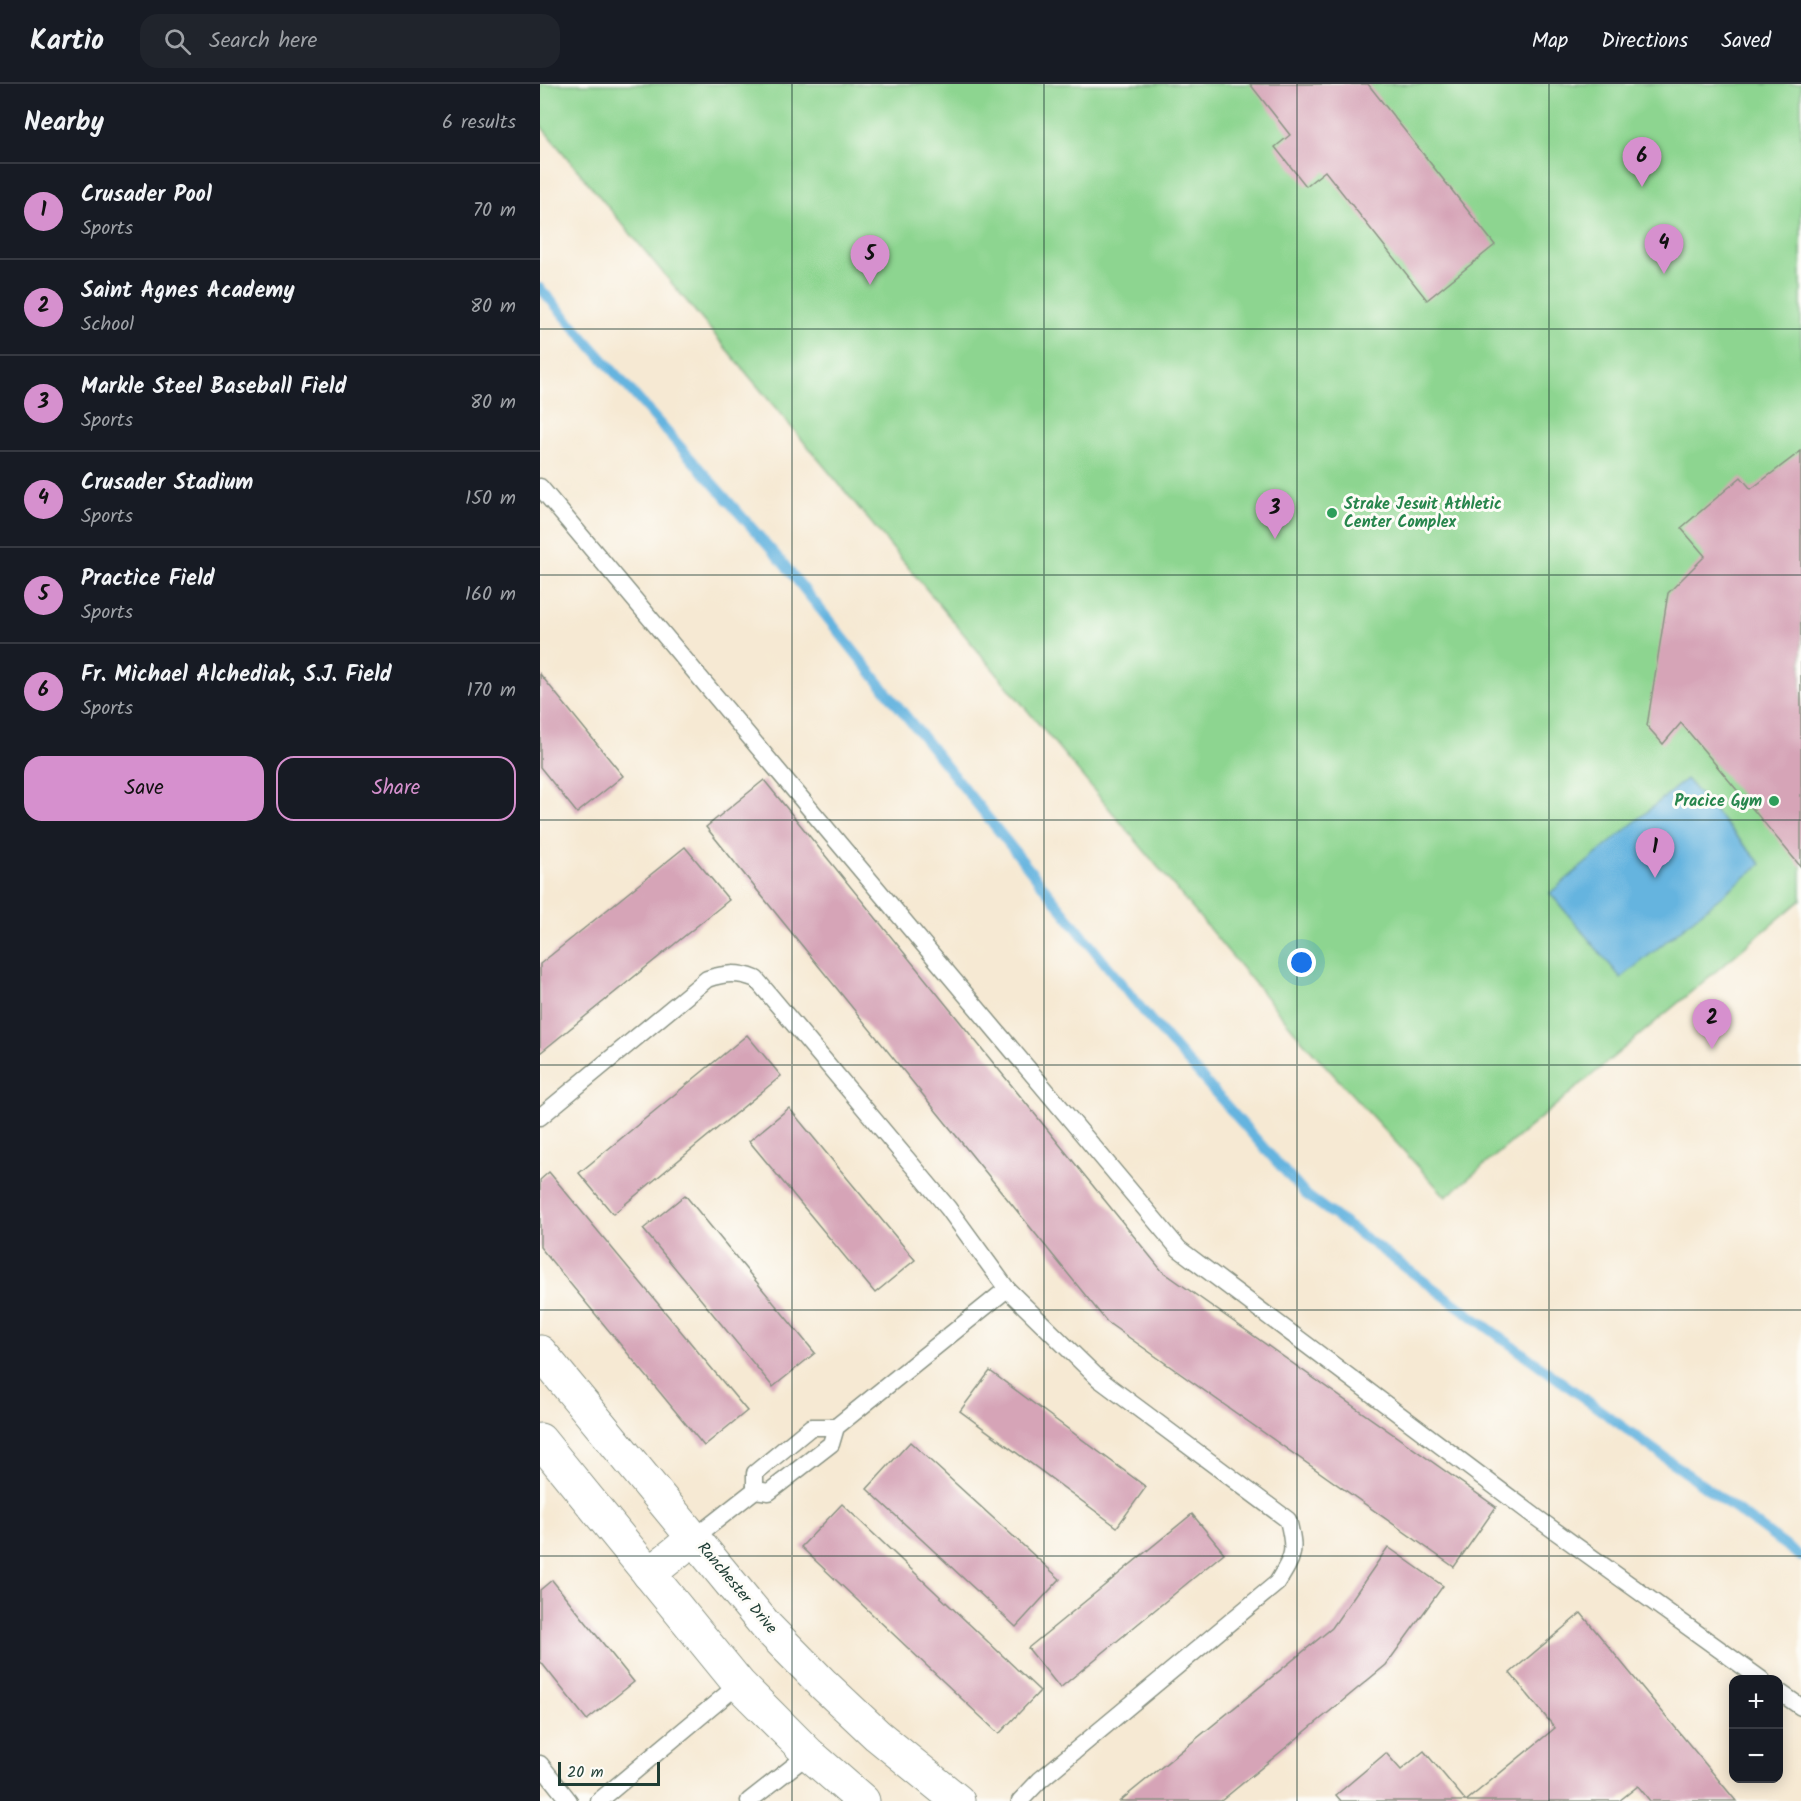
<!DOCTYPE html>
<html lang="en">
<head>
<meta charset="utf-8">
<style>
	:root { --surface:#171b24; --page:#20242c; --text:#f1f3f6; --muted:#9ea1a6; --line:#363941; --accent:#d690ce }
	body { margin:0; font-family:Kalam,sans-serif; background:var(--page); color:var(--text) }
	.controls { position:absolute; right:18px; bottom:18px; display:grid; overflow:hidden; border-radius:12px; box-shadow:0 3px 15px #0003 }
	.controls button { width:54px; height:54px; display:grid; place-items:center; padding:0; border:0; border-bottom:2px solid var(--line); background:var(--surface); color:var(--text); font:30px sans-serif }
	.scale { position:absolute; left:18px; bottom:15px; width:102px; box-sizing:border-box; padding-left:6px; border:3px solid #1f3d34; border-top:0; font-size:16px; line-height:21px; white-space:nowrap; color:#1f3d34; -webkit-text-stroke:4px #fdfcf7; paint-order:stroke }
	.you { position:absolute; left:762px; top:879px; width:21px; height:21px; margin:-15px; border:4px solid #fff; border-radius:50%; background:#1a73e8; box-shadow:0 0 0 9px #1a73e833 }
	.badge { display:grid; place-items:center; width:39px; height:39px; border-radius:50%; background:var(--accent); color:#111; font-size:20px; font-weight:700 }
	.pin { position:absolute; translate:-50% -50px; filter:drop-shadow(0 2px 3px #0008) }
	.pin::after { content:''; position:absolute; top:32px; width:21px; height:18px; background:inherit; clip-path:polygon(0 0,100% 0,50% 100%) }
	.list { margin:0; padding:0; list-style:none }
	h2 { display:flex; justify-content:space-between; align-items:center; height:78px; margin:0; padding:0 24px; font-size:26px }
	h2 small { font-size:20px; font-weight:400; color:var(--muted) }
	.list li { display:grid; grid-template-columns:39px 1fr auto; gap:18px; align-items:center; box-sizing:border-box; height:96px; padding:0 24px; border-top:2px solid var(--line) }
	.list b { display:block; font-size:22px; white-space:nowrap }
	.list p { margin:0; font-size:20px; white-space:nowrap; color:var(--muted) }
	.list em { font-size:20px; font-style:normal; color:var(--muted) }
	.actions { display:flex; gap:12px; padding:18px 24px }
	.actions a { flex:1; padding:14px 0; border:2px solid var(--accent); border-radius:18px; text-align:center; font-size:21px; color:var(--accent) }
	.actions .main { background:var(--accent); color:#111 }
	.icon { flex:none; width:33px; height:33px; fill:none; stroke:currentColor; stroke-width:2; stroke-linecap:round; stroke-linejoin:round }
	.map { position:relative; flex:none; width:1261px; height:1717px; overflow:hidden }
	header { display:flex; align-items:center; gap:36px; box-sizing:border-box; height:84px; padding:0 30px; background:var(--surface); border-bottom:2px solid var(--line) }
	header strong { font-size:28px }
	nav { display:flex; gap:33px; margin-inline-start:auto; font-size:21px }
	.search { width:420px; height:54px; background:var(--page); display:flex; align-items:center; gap:15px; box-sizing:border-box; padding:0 21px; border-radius:18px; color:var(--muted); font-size:22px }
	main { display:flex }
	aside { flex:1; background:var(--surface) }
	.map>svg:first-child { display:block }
</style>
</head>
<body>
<header>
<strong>Kartio</strong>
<div class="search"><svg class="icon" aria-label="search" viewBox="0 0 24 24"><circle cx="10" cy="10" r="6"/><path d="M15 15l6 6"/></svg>Search here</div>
<nav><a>Map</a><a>Directions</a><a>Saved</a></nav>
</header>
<main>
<aside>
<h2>Nearby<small>6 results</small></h2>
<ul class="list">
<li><span class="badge">1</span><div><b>Crusader Pool</b><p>Sports</p></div><em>70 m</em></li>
<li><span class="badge">2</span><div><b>Saint Agnes Academy</b><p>School</p></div><em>80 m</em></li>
<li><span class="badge">3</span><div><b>Markle Steel Baseball Field</b><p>Sports</p></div><em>80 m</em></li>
<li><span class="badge">4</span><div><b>Crusader Stadium</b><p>Sports</p></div><em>150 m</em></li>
<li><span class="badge">5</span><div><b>Practice Field</b><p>Sports</p></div><em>160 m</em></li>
<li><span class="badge">6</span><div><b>Fr. Michael Alchediak, S.J. Field</b><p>Sports</p></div><em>170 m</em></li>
</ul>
<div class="actions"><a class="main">Save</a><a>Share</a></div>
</aside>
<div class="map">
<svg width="1261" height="1717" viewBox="0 0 1261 1717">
	<rect width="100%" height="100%" fill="#fdfcf7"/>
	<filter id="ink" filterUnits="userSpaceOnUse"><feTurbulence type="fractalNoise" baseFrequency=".0167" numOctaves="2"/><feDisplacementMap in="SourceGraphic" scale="12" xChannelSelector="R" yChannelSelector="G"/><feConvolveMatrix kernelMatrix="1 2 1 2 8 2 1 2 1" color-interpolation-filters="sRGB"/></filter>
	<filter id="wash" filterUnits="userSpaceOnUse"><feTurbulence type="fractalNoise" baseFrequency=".008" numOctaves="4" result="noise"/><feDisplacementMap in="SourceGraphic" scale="24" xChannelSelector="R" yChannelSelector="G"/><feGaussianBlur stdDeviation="1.35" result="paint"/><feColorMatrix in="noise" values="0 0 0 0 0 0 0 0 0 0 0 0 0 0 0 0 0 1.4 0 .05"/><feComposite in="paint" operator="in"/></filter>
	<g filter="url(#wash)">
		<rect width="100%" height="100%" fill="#f6e9d3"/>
		<!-- green -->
		<polygon fill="#8dd590" stroke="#568962" stroke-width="1.5" points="0,0 1261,0 1261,816 906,1113 761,955 0,41"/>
		<!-- water -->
		<polygon fill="#65b4df" stroke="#42788a" stroke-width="1.5" points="1146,695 1221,780 1081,894 1010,809"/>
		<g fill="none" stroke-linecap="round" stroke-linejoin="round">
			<!-- stream -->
			<polyline stroke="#65b4df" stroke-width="10" points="0,204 243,479 609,934 765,1110 1261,1473"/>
		</g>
		<g id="blocks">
			<!-- building -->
			<g fill="#d6a4b7">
				<polygon points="710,0 828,0 955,161 887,216 785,87 766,102 735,63 750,51"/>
				<polygon points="1261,367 1261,783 1141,639 1123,660 1107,642 1128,509 1165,472 1141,444 1201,393 1211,405"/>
				<polygon points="0,590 83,692 37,729 0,683"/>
				<polygon points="224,696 622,1187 956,1423 914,1483 567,1238 166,743"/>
				<polygon points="145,763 189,816 0,969 0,880"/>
				<polygon points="207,951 241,992 73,1130 39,1089"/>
				<polygon points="249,1024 375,1176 335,1209 209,1057"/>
				<polygon points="9,1088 207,1327 164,1362 0,1163 0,1096"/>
				<polygon points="145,1111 275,1269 233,1303 103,1145"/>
				<polygon points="450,1287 606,1403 577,1443 420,1327"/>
				<polygon points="370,1358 520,1495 476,1543 327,1405"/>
				<polygon points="302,1420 500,1607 459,1650 261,1463"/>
				<polygon points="652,1430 684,1469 520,1604 488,1564"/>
				<polygon points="848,1463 903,1502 846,1581 681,1717 580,1717 792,1544"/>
				<polygon points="12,1496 94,1598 47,1636 0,1577 0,1506"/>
				<polygon points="1041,1529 1087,1585 1196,1717 1110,1717 1098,1702 1079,1717 926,1717 1015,1644 970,1589"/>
				<polygon points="884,1667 926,1717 801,1717 796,1711 846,1669 861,1686"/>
			</g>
		</g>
	</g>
	<g filter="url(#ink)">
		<use href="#blocks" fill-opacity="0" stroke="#8a9384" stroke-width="1.5"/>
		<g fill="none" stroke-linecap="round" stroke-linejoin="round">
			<defs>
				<g id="service">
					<polyline points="0,403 639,1165 997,1434 1222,1596"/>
					<path d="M0 1033 167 895C185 889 198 888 216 895L408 1124 467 1205 296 1343 291 1360 229 1408 215 1406 154 1454"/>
					<path d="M467 1205 559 1295 748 1436C756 1468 754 1472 737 1499L500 1696 480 1717"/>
					<polyline points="215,1406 215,1389 271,1343 296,1343"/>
					<polyline points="1238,1607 1261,1623"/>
					<polyline points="0,1680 29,1717"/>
					<polyline points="59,1717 199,1600"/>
					<polyline points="209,1717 269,1670"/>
				</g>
				<g id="tertiary">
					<polyline points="0,1268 226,1542 283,1600 337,1651 418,1717"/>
					<polyline points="0,1356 199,1600 269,1670 323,1717"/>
					<polyline points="109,1490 154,1454"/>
				</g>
			</defs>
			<!-- service casing -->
			<use href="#service" stroke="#8a9384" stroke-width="19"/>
			<!-- tertiary casing -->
			<use href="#tertiary" stroke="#8a9384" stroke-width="35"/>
			<!-- service -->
			<use href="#service" stroke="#fff" stroke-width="16"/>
			<!-- tertiary -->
			<use href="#tertiary" stroke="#fff" stroke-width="33"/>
		</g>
	</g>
	<!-- grid -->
	<path fill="none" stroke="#1f3d34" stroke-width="1.5" stroke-opacity="0.55" d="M252 0V1717M504 0V1717M757 0V1717M1009 0V1717M0 245H1261M0 491H1261M0 736H1261M0 981H1261M0 1226H1261M0 1472H1261"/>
	<!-- markers -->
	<g fill="#2e9e5b" stroke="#fdfcf7" stroke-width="2">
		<circle cx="792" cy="429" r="6"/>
		<circle cx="1234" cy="717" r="6"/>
	</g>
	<g text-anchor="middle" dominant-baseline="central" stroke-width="6" stroke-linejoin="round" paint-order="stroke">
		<!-- leisure labels -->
		<g font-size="16" font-weight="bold" fill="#27864d" stroke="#fdfcf7" text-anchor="start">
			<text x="804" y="420">Strake Jesuit Athletic<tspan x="804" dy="18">Center Complex</tspan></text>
			<text x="1222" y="717" text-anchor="end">Pracice Gym</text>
		</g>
		<!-- street labels -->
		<g font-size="16" fill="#1f3d34" stroke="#fdfcf7">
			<text transform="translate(197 1504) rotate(50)">Ranchester Drive</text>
		</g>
	</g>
</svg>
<div class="controls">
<button>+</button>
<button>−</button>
</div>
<div class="scale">20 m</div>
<div class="you"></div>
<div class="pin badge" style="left:1115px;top:794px">1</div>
<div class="pin badge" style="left:1172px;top:965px">2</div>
<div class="pin badge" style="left:735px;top:455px">3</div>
<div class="pin badge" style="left:1124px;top:190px">4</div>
<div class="pin badge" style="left:330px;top:201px">5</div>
<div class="pin badge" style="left:1102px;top:103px">6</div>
</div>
</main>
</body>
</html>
